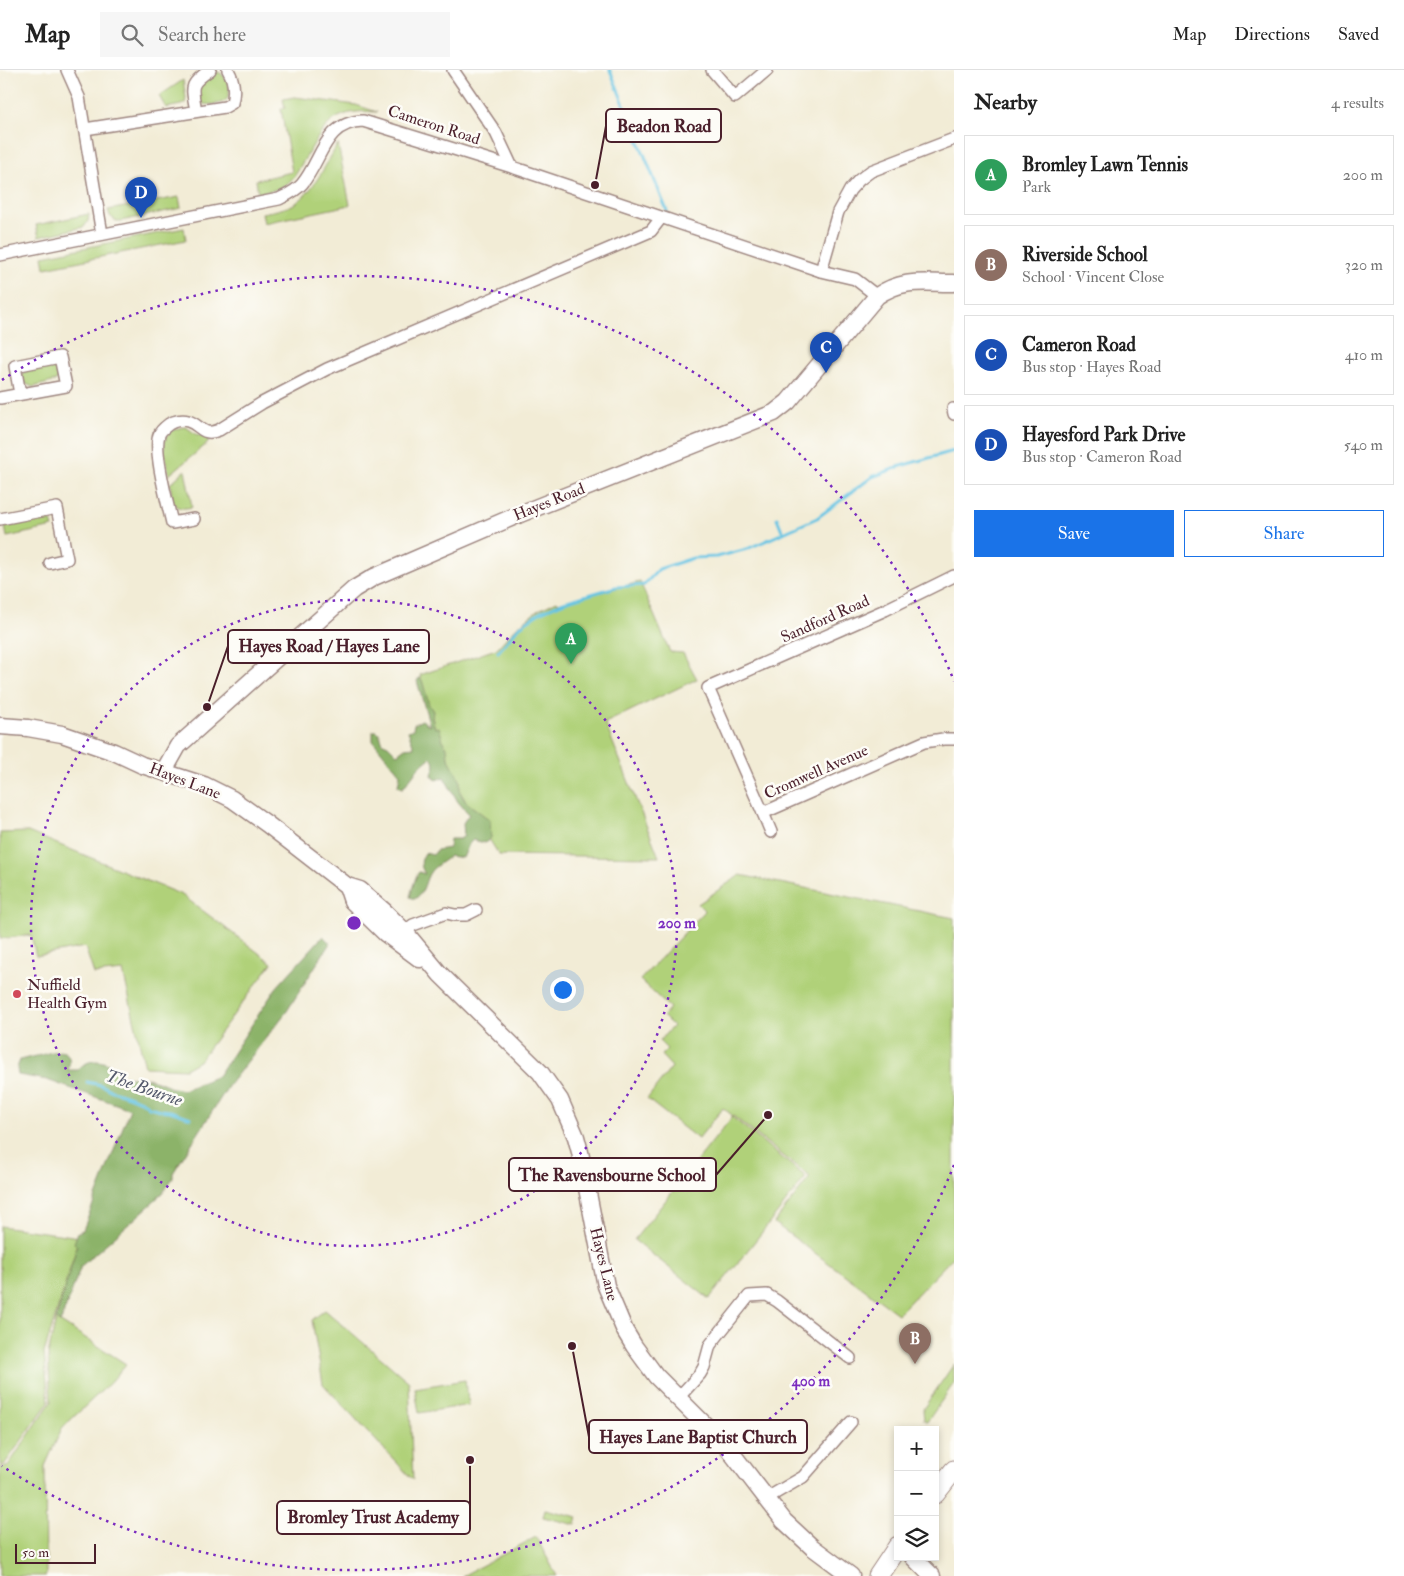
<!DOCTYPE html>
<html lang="en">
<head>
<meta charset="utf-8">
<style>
	:root { --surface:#fff; --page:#f6f6f6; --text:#222; --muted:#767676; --line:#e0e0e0; --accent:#1a73e8 }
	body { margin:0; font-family:"IM FELL Double Pica",serif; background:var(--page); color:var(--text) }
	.controls { position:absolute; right:15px; bottom:15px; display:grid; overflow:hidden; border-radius:0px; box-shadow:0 2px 8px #0003 }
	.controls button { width:45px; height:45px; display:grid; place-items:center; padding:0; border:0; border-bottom:1px solid var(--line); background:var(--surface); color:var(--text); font:25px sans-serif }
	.scale { position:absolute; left:15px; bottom:12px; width:81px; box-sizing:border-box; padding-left:5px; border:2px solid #4a1f2b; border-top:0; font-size:14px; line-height:18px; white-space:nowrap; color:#4a1f2b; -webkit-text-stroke:4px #fdfcf7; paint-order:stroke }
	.you { position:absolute; left:562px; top:919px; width:18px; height:18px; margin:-12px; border:4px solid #fff; border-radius:50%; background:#1a73e8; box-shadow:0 0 0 8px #1a73e833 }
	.badge { display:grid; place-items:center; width:32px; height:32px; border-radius:50%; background:var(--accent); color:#fff; font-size:16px; font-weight:700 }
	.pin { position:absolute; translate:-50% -41px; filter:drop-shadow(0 1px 2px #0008) }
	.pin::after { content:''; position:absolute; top:26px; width:18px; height:15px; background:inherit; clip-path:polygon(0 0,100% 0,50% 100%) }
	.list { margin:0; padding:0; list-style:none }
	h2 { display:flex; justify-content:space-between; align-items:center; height:65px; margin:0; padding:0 20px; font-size:21px }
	h2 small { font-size:16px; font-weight:400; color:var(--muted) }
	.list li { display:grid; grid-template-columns:32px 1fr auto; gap:15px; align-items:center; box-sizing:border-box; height:80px; margin:0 10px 10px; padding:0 10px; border:1px solid var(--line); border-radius:0px }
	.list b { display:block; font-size:19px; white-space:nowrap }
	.list p { margin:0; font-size:16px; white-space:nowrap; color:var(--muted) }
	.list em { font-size:16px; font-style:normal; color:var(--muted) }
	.actions { display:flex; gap:10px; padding:15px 20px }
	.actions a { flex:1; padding:11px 0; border:1px solid var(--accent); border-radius:0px; text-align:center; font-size:18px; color:var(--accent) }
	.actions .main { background:var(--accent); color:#fff }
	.icon { flex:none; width:28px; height:28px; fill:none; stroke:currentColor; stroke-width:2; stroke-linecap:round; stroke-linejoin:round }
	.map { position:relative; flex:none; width:954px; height:1506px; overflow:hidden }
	header { display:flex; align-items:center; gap:30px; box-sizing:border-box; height:70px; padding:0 25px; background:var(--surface); border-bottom:1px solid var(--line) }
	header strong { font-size:24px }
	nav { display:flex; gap:28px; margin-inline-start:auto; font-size:18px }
	.search { width:350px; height:45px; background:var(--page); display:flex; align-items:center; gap:12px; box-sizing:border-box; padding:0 18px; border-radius:0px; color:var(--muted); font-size:19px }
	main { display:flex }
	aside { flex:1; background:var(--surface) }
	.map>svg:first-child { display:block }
</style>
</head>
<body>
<header>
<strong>Map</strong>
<div class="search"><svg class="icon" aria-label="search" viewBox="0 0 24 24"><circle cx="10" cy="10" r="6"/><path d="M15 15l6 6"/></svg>Search here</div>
<nav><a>Map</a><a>Directions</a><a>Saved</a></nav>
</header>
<main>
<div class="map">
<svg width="954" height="1506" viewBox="0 0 954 1506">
	<rect width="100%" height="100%" fill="#fdfcf7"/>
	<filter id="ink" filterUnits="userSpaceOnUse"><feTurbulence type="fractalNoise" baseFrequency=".02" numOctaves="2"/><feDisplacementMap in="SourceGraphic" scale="10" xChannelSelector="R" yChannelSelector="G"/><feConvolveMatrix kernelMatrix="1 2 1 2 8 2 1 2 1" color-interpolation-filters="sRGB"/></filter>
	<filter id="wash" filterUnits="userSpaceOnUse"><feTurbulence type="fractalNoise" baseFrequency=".0096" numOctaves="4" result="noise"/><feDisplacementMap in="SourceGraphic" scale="20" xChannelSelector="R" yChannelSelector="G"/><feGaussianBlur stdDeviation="1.12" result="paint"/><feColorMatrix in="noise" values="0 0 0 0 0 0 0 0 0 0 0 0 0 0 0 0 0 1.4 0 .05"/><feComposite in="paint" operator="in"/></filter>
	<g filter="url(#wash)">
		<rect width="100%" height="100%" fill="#f2ecd6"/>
		<!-- green -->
		<g fill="#b0d179" stroke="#7d7852">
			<path d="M218 2C227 5 233 21 227 29 222 35 209 35 203 34L198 28V14L213 3Z"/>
			<polygon points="183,10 186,28 185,33 181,35 166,38 159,26"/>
			<path d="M295 27 356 35 377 42C328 38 324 59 301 95 297 103 292 111 284 116 276 121 266 121 258 123L256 110 292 102 281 39 285 38 283 29Z"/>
			<path d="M338 74 350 135 264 153 262 143C273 141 286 139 296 133 314 121 327 92 338 74Z"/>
			<polygon points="179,127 181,138 121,151 116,151 110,146 108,140"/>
			<polygon points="89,144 88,151 84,157 39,167 36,155"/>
			<polygon points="184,158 186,170 45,198 43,186"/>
			<polygon points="50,294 57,296 60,306 56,311 33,317 24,313 22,307 25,300"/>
			<path d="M186 357 197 365 209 367 208 373 169 405C165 384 155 359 186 357Z"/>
			<path d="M185 400 192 437C171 442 173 430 170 414Z"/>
			<polygon points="46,449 51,451 53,457 7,467 5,457"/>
			<polygon points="640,512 670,582 683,583 697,609 605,653 659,787 499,785 454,712 438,657 435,658 420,605 496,579 517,557 537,541 557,531 558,533"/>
			<polygon points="28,762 182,825 272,893 199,991 185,999 145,997 123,901 94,904 85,877 36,886 31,865 0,869 0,763"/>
			<polygon points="740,805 954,848 954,1186 898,1244 774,1153 810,1107 723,1038 698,1069 647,1029 672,997 661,985 667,979 659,971 673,956 663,946 670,938 640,910 705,841 698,834"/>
			<polygon points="732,1047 806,1107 709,1229 634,1170"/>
			<polygon points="0,1156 80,1167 44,1283 49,1332 4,1395 0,1395"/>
			<polygon points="325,1240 409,1312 413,1410 323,1314 312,1250"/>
			<polygon points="56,1249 126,1294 111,1312 62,1358 45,1396 46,1506 0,1506 0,1397 7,1397 51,1332 48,1285"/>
			<polygon points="954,1294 954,1313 927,1352 924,1350 923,1339"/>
			<polygon points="465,1310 469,1335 419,1343 415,1318"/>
			<polygon points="545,1439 578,1447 576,1455 543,1447"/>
			<polygon points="536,1467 557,1506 462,1506"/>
		</g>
		<!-- forest -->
		<g fill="#8cb369" stroke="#6b694a">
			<path d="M419 608 422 610 429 635 433 641 432 648 435 658 439 657 444 674 447 677 448 687 460 710V722L466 732 490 750 491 768 485 773 473 770 469 774 463 788 450 786C444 791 435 796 431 801 424 810 426 821 415 829L410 827C411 823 416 804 419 802L425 804C420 796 420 791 425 783L433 785 437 780 449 778 450 769H460L464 766 463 753 469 744 458 732 444 707 436 710 432 705 435 695 431 687 419 697 403 718 398 716 400 704 373 671V661H376L379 663 383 673 388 675 397 684 405 678 414 677 408 661 413 659 414 654 422 650 430 656 417 611Z"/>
			<path d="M323 866 330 873 287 941 229 1015 173 1103V1108L162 1124 159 1125 156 1130 81 1196 60 1253 56 1249 77 1176 74 1173 78 1162 83 1160 130 1039 47 1010 18 1005 17 998 20 990C30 987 39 986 48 983 64 979 73 981 68 1000H78C88 986 111 989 119 1005L141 1009 148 1008 165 1014 169 1017 183 1020 218 1006 276 918Z"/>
		</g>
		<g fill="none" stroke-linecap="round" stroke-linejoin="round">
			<!-- stream -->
			<g stroke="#66c5e4" stroke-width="3">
				<polyline points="610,0 667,141"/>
				<polyline points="777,448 783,463"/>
				<polyline points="498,582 520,556 541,542 564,532 616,517 644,515 659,499 693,488 717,487 747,479 817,448 872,407 904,395 954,381"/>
				<polyline points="87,1012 101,1015 110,1020 131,1027 143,1032 149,1037 160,1040 170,1041 191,1048"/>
			</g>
		</g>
	</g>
	<g filter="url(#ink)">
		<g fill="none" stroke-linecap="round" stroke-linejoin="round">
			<defs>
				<g id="minor">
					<polyline points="67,0 79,27 102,164"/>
					<polyline points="453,0 496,63 512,97"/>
					<polyline points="712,0 735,27 767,0"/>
					<path d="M196 41C192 17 188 15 210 0"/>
					<path d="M85 59 225 37 232 33C235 21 234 10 228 0"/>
					<path d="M0 185 279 129C287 125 296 121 302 114 322 90 324 52 363 51L512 97 821 201 855 209 877 226"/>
					<polyline points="821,201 838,142 850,120 859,110 871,101 954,69"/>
					<polyline points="0,328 66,316 60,287 15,296 20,324"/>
					<polyline points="953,339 954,344"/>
					<polyline points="0,449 57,438 67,489 50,493"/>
					<path d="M194 449 172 453C168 435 153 381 159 365 160 361 165 357 169 354 174 351 182 349 188 351 201 355 202 367 219 360L262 333 327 299 651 161 661 148"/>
					<polyline points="954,506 885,540 708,618 763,743 924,672 943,669 954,669"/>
					<polyline points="763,743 771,762"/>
					<polyline points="405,862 413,855 446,843 455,845 466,845 476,840"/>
					<polyline points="678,1328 700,1304 704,1297 710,1275 749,1226 767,1225 777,1231 850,1288"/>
					<polyline points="767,1428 803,1407 851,1352"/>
				</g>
				<g id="secondary">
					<polyline points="0,656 28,658 62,664 114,682 142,695 204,715 232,729 267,754 347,816 360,820 385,842 405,862 440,904 540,1002 560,1030 576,1067 580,1082 606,1216 625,1261 634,1276 656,1306 727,1377 784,1451 812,1477 851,1506"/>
					<path d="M164 701 178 676 354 519 374 507 520 444 774 343 788 332 877 226C903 208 924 213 954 213"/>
					<polyline points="347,816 352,831 385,863 420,889"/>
					<polyline points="913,1487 932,1506"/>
				</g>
				<g id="primary">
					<polyline points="935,1424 954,1400"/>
					<polyline points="878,1506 898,1476"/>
				</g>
			</defs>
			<!-- minor casing -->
			<use href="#minor" stroke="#9e8680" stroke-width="14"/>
			<!-- secondary casing -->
			<use href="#secondary" stroke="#9e8680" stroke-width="19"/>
			<!-- primary casing -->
			<use href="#primary" stroke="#9e8680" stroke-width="21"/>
			<!-- minor -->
			<use href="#minor" stroke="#fff" stroke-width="11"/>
			<!-- secondary -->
			<use href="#secondary" stroke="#fff" stroke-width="16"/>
			<!-- primary -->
			<use href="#primary" stroke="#fff" stroke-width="19"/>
		</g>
	</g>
	<!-- distance rings -->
	<g fill="none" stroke="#7b2cbf" stroke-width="2.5" stroke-dasharray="2.5 5">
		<circle cx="354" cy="853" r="323"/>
		<path d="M954 1095A647 647 0 0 1 2 1396M2 310A647 647 0 0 1 954 611"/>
	</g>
	<!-- markers -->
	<circle fill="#d1495b" stroke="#fdfcf7" stroke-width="2" cx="17" cy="924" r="5"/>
	<g text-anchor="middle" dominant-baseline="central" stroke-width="5" stroke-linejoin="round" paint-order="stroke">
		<!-- street labels -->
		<g font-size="16" fill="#4a1f2b" stroke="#fdfcf7">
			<text transform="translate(434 55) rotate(18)">Cameron Road</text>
			<text transform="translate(549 432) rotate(-22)">Hayes Road</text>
			<text transform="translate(825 549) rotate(-24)">Sandford Road</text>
			<text transform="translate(816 702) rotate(-24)">Cromwell Avenue</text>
			<text transform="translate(185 711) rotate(21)">Hayes Lane</text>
			<text transform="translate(604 1194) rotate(76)">Hayes Lane</text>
		</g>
		<!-- poi labels -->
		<g font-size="16" fill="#4a1f2b" stroke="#fdfcf7" text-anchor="start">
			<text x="27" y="915">Nuffield<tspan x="27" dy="18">Health Gym</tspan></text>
		</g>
		<!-- water labels -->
		<g font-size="18" font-style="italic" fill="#54596c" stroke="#fdfcf7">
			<text transform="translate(144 1018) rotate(19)">The Bourne</text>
		</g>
	</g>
	<circle cx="354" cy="853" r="8" fill="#7b2cbf" stroke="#fdfcf7" stroke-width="2.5"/>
	<g font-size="15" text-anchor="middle" font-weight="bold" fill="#7b2cbf" stroke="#fdfcf7" stroke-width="5" stroke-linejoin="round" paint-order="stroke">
		<text x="677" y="858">200 m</text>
		<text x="811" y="1316">400 m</text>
	</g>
	<!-- callouts -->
	<path fill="none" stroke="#4a1f2b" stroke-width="2" d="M595 115L606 56M207 637L228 576M768 1045L716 1105M572 1276L589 1367M470 1390L470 1447"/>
	<g fill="#4a1f2b" stroke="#fdfcf7" stroke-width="2">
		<circle cx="595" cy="115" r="5"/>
		<circle cx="207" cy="637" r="5"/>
		<circle cx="768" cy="1045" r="5"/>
		<circle cx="572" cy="1276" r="5"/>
		<circle cx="470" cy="1390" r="5"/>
	</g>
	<g fill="#fdfcf7" stroke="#4a1f2b" stroke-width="2">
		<rect x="606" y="39" width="115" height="33" rx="5"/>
		<rect x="228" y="560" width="201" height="33" rx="5"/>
		<rect x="509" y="1088" width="207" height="33" rx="5"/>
		<rect x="589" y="1350" width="218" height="33" rx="5"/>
		<rect x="277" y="1431" width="193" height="33" rx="5"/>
	</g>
	<g font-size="18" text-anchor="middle" font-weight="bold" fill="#4a1f2b">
		<text x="664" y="62">Beadon Road</text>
		<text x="329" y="582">Hayes Road / Hayes Lane</text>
		<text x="612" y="1111">The Ravensbourne School</text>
		<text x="698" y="1373">Hayes Lane Baptist Church</text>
		<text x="373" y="1453">Bromley Trust Academy</text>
	</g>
</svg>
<div class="controls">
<button>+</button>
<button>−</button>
<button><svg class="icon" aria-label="layers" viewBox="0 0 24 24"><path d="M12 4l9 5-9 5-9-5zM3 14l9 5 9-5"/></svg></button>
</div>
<div class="scale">50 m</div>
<div class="you"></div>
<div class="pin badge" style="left:571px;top:594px;background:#2e9e5b">A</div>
<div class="pin badge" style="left:915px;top:1294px;background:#8d6e63">B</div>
<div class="pin badge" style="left:826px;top:303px;background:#1a4fb4">C</div>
<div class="pin badge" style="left:141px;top:148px;background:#1a4fb4">D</div>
</div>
<aside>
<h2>Nearby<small>4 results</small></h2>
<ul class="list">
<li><span class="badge" style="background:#2e9e5b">A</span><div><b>Bromley Lawn Tennis</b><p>Park</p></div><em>200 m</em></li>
<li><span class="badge" style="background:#8d6e63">B</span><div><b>Riverside School</b><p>School · Vincent Close</p></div><em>320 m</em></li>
<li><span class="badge" style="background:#1a4fb4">C</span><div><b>Cameron Road</b><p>Bus stop · Hayes Road</p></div><em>410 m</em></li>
<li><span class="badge" style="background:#1a4fb4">D</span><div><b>Hayesford Park Drive</b><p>Bus stop · Cameron Road</p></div><em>540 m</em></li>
</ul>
<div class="actions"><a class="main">Save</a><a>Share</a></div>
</aside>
</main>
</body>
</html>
